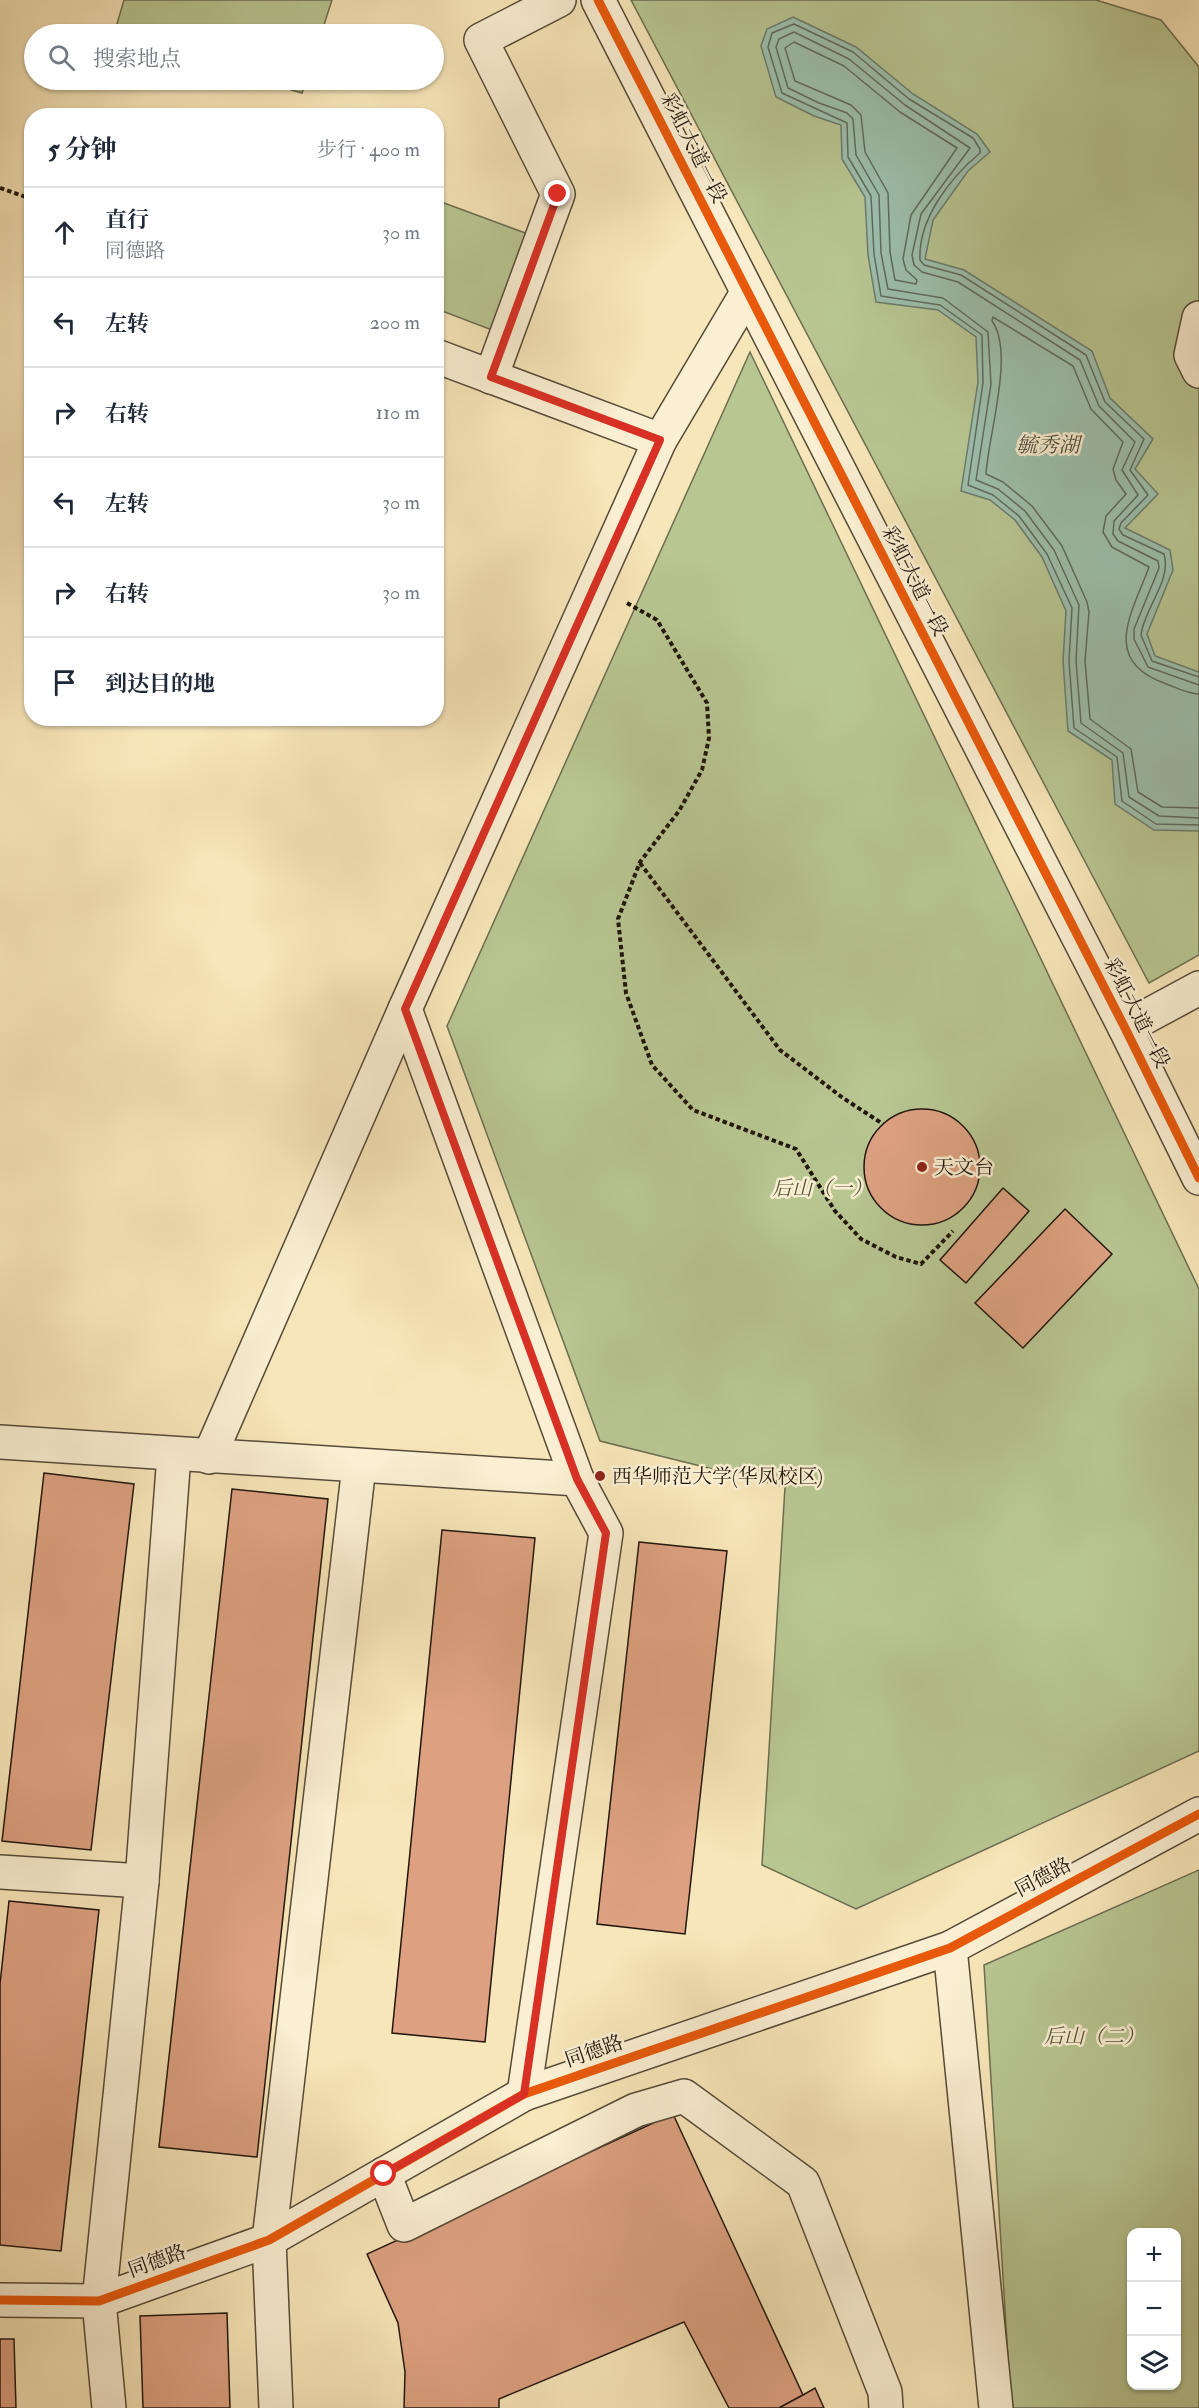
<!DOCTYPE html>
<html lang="zh">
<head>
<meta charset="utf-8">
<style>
	:root { --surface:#fff; --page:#f2f2f3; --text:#1f2937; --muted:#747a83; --line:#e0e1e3 }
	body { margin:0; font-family:"IM FELL Double Pica","Noto Serif SC",serif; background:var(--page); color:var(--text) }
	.controls { position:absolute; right:18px; bottom:18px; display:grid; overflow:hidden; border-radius:12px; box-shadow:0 2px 4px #0004 }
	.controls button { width:54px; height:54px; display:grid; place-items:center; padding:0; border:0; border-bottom:2px solid var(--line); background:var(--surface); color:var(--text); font:30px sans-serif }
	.stop { position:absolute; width:18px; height:18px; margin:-14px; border:4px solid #d93025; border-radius:50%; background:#fff }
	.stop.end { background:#d93025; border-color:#fff; box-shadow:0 2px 6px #0008 }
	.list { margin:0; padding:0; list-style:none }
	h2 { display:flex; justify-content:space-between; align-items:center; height:78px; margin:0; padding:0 24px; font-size:26px }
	h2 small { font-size:20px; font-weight:400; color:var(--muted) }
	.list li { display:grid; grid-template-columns:39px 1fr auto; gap:18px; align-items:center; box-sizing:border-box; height:90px; padding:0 24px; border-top:2px solid var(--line) }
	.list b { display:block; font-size:22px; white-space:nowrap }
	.list p { margin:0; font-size:20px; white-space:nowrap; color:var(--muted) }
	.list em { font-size:20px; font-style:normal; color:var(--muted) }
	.icon { flex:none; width:33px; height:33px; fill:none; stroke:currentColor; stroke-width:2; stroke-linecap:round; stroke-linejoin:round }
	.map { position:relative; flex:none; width:1199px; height:2408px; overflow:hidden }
	.search { position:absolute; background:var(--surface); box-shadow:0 2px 4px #0004; left:24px; top:24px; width:420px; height:66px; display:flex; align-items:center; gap:15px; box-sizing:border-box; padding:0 21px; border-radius:33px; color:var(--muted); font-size:22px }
	.panel { position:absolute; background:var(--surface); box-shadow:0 2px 4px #0004; left:24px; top:108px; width:420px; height:618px; border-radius:24px }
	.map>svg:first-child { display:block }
</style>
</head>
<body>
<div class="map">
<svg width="1199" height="2408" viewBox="0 0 1199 2408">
	<rect width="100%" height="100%" fill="#f7e6b9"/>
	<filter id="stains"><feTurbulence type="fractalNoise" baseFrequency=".00333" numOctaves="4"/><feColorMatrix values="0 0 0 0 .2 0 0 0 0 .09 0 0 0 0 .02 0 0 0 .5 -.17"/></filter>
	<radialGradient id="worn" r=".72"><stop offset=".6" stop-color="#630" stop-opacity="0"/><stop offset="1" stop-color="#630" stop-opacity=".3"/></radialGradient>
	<!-- green -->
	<g fill="#b8c692" stroke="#6c6e50" stroke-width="1.5" fill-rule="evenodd">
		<polygon points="124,0 332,0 321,34 114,34"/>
		<polygon points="631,0 1096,0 1161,20 1199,67 1199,955 1149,983"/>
		<polygon points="258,80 307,80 302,93"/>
		<polygon points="436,200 528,234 492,330 437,309"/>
		<polygon points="750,352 1199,1289 1199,1751 856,1909 762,1865 785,1487 600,1441 447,1026"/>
		<path d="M1199 1870V2408H1011L984 1965ZM1132 2232H1176V2386H1132Z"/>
	</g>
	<!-- water -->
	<polygon fill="#9dc0ae" stroke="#6b7c6e" stroke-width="1.5" points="793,17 856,47 913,94 977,134 990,152 968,171 933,220 925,259 964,270 1092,351 1110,398 1153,439 1135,469 1158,494 1125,528 1170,550 1173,570 1147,634 1155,656 1199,672 1199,831 1154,830 1115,804 1112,760 1068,731 1063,661 1066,611 1042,557 1015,520 990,500 961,491 978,382 976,337 938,310 876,302 868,255 865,197 842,159 841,125 814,116 776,97 761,46 767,29"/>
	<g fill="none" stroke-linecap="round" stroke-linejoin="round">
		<!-- shore -->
		<g stroke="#5f6b5e" stroke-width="1.5">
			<polygon points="794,42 844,66 900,112 957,148 911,215 903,259 906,270 917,280 916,284 895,280 890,252 888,193 865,152 861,115 851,105 795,81 785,48"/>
			<path d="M1199 677 1152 661 1141 635C1144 608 1172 581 1164 554L1123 535 1119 529 1121 523 1148 495 1130 470 1144 439 1105 402 1086 355 961 275 924 265 920 260C918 219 950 178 980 153V149L973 138 909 99 853 52 794 24 772 33 768 47 782 93 847 123 848 157 871 196 874 254 881 296 940 305 982 335 983 383 968 485 993 495 1019 516 1047 554 1072 608 1069 661 1074 728 1117 757 1122 801 1156 824 1199 825"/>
			<polyline points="1199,685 1148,667 1134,639 1134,629 1159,568 1158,561 1118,541 1113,534 1114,521 1138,495 1122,470 1135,442 1099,406 1080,360 958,282 922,272 914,265 912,255 921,214 970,148 905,105 849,59 794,32 779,39 776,47 788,88 819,103 847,113 853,119 856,155 879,195 881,253 888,289 943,298 988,332 991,384 976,480 998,489 1025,511 1054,550 1079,605 1076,661 1081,723 1123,753 1129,797 1159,816 1199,818"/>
			<path d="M1199 694C1187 694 1175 687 1164 683 1100 660 1133 611 1149 567L1112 547 1103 532 1106 516 1126 494 1116 480 1113 469 1123 442 1091 409 1073 366 993 317 992 321C1015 352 988 436 986 474L1003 482 1032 506 1062 546 1087 602 1089 612 1085 661 1090 719 1131 749 1138 792 1162 807 1199 808"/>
		</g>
	</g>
	<!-- building -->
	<g fill="#dda181" stroke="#21160d" stroke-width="1.5">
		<circle cx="922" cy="1167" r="58"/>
		<polygon points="1003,1188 1029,1211 966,1283 940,1260"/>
		<polygon points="1065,1209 1112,1254 1023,1348 975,1303"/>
		<polygon points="44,1473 134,1484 91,1850 2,1841"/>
		<polygon points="232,1489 328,1499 257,2157 159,2147"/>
		<polygon points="442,1530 535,1538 485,2042 392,2033"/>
		<polygon points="639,1542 727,1551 685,1934 597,1924"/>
		<polygon points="9,1901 99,1910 61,2251 0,2245 0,1984"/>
		<polygon points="673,2114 803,2395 779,2408 729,2408 684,2322 499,2399 499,2408 404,2408 405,2372 398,2323 367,2254"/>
		<polygon points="227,2313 230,2408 143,2408 140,2316"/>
		<polygon points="0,2339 14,2339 16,2408 0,2408"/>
		<polygon points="815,2388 824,2408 779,2408 803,2395"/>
	</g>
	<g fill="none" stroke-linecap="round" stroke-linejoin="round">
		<defs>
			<g id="street">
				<polyline points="598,0 1125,1028 1199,1178"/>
				<polyline points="1199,318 1191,355 1199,371"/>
				<polyline points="436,356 660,440"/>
				<polyline points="491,377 558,194 481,40 559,0"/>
				<polyline points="405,1009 577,1479"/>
				<polyline points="1125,1028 1199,988"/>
				<polyline points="0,1442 577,1479 606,1533 524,2094"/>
				<polyline points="209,1457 405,1009 660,440 747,293"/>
				<polyline points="0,1872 142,1881"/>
				<polyline points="950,1948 996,2408"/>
				<polyline points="384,2174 404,2225 636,2110 684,2096 803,2183 885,2392 886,2408"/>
				<polyline points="0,2300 99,2301 269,2240 524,2094 950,1948 1199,1814"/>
				<polyline points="109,2408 99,2301 142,1881 174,1455"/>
				<polyline points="276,2408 269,2240 359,1466"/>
			</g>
		</defs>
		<!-- street casing -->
		<use href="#street" stroke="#564a38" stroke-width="36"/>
		<!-- path -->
		<g stroke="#21160d" stroke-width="4" stroke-dasharray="4.5 3" stroke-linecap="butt">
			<polyline points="0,188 32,199"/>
			<polyline points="627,603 657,620 707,703 709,738 702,770 679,811 640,862 618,919 626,993 652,1065 693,1110 796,1149 835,1211 861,1239 896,1257 921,1264 953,1231"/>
			<polyline points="640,863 780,1050 843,1098 883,1124"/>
		</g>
		<!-- street -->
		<use href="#street" stroke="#faefd2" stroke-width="33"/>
		<defs>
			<g id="cycleway">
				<polyline points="598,0 1125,1028 1199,1178"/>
				<polyline points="0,2300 99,2301 269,2240 524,2094 950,1948 1199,1814"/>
			</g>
		</defs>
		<!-- cycleway casing -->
		<use href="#cycleway" stroke="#faefd2" stroke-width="13"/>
		<!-- cycleway -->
		<use href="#cycleway" stroke="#e8590c" stroke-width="9"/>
	</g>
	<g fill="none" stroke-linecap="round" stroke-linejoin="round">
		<!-- route -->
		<polyline stroke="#d93025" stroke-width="8" points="384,2174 524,2094 606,1533 577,1479 405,1009 660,440 491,377 558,194"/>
	</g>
	<!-- markers -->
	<g fill="#8f2418" stroke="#faefd2" stroke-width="2">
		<circle cx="922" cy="1167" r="6"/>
		<circle cx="600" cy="1476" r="6"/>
	</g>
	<g text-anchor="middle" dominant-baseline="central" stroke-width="5" stroke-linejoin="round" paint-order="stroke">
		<!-- street labels -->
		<g font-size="20" fill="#21160d" stroke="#faefd2">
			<text transform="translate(694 148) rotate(63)">彩虹大道一段</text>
			<text transform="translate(915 581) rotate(63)">彩虹大道一段</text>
			<text transform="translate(1137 1013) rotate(63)">彩虹大道一段</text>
			<text transform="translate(1043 1877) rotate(-28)">同德路</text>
			<text transform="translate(594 2051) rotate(-19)">同德路</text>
			<text transform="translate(157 2261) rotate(-20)">同德路</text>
		</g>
		<!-- poi labels -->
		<g font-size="20" fill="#21160d" stroke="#faefd2" text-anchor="start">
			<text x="934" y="1167">天文台</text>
			<text x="612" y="1476">西华师范大学(华凤校区)</text>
		</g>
		<!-- park labels -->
		<g font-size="20" font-style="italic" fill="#56543c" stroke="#faefd2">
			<text x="822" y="1188">后山（一）</text>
			<text x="1094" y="2036">后山（二）</text>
		</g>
		<!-- water labels -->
		<g font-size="21" font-style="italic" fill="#4c5245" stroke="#faefd2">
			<text x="1048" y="445">毓秀湖</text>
		</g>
	</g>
	<rect width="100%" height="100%" filter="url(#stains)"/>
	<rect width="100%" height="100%" fill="url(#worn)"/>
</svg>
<div class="controls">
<button>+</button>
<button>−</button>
<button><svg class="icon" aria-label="layers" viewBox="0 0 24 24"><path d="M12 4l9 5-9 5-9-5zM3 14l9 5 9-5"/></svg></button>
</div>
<div class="stop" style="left:384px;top:2174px"></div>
<div class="stop end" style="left:558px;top:194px"></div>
<div class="search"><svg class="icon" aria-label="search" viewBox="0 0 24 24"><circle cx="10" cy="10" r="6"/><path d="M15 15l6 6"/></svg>搜索地点</div>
<section class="panel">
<h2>5 分钟<small>步行 · 400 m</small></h2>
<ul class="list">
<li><svg class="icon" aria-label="ahead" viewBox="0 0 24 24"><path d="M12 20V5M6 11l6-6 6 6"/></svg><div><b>直行</b><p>同德路</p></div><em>30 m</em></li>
<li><svg class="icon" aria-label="left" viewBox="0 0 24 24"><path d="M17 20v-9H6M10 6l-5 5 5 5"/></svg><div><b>左转</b></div><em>200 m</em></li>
<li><svg class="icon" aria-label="right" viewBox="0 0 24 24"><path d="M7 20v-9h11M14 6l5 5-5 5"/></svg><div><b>右转</b></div><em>110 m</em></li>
<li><svg class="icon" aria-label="left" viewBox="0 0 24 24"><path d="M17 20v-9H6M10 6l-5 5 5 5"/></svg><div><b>左转</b></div><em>30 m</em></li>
<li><svg class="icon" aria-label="right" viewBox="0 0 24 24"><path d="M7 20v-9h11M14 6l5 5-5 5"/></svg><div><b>右转</b></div><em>30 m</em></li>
<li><svg class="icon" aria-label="arrive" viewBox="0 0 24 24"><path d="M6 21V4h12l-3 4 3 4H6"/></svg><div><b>到达目的地</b></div></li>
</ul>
</section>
</div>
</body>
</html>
